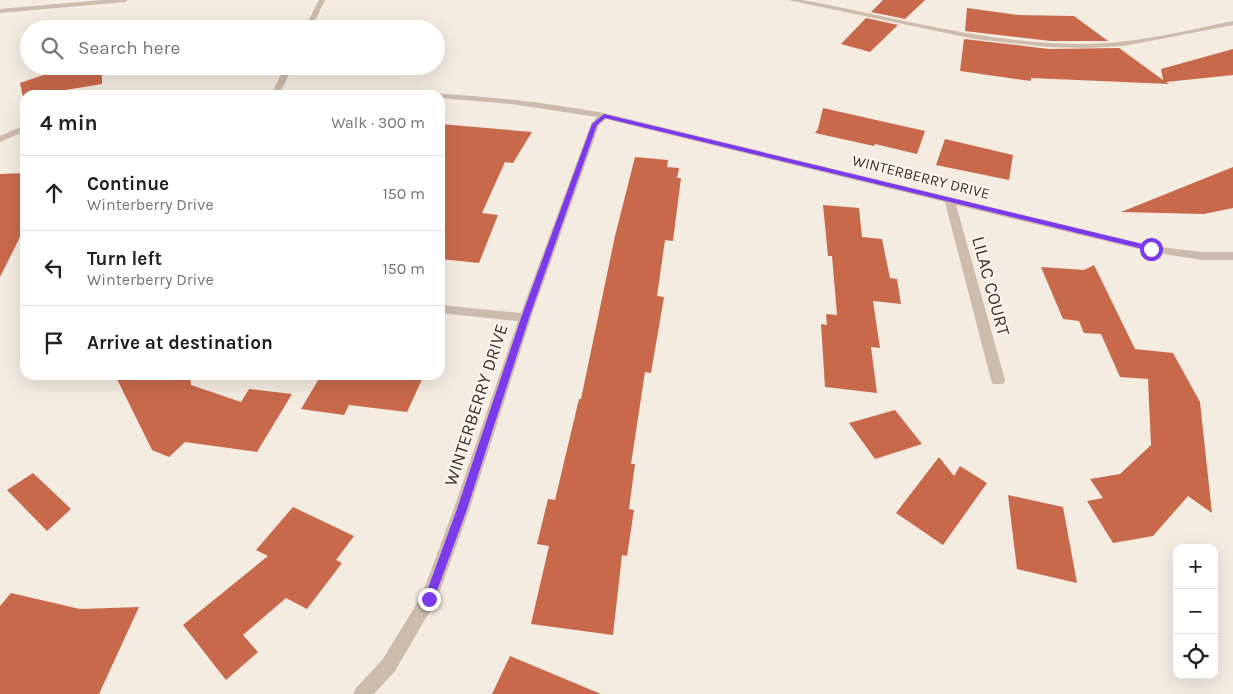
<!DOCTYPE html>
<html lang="en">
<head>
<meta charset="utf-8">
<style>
	:root { --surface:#fff; --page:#f6f6f6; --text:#202124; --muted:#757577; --line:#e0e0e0 }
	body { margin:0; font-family:Karla,sans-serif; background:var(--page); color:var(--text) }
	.controls { position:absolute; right:15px; bottom:15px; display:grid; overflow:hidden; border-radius:10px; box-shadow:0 5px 20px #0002 }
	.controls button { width:45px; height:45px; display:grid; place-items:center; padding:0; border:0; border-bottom:1px solid var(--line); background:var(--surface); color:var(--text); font:25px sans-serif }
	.stop { position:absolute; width:15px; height:15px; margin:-11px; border:4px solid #7c3aed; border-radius:50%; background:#fff }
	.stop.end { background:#7c3aed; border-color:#fff; box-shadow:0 1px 5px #0008 }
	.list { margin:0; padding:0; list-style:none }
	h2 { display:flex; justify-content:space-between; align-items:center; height:65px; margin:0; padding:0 20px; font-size:21px }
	h2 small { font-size:16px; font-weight:400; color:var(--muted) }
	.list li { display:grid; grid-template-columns:32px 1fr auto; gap:15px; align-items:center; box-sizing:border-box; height:75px; padding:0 20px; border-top:1px solid var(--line) }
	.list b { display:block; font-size:19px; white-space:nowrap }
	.list p { margin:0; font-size:16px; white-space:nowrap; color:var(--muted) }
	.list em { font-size:16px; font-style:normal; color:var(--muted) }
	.icon { flex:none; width:28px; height:28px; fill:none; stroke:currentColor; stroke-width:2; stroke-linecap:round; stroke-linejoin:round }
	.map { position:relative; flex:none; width:1233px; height:694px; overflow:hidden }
	.search { position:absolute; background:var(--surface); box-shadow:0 5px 20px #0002; left:20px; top:20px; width:425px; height:55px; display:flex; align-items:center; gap:12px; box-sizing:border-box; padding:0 18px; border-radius:28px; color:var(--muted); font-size:19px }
	.panel { position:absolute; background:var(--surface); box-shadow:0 5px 20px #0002; left:20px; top:90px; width:425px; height:290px; border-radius:15px }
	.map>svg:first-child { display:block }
</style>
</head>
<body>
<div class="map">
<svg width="1233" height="694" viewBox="0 0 1233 694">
	<rect width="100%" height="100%" fill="#f4ebe1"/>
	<!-- building -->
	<g fill="#c8694b">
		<polygon points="883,0 925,0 905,19 871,12"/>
		<polygon points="967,8 1018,15 1074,16 1108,41 1051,41 965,31"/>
		<polygon points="866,18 898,25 870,52 841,44"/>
		<polygon points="964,39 1049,49 1119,48 1163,80 1161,69 1233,49 1233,75 1166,82 1169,84 1031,78 1031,81 960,71"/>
		<polygon points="70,66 102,66 102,84 23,97 20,83"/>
		<polygon points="823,108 845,113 925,131 917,154 875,144 874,146 815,133 818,129"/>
		<polygon points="440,124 532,132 513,163 505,162 482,213 498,215 479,263 440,259"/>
		<polygon points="945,139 1013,155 1009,180 936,165"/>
		<polygon points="635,157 668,160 667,167 679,168 677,178 681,178 673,241 665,240 657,296 664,297 651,373 645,372 631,464 635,464 629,509 634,510 627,556 622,555 613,635 531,624 549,546 537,544 548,499 555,500 579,399 581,399 615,236"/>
		<polygon points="1233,167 1233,208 1204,214 1121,212"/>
		<polygon points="25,173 25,227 0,277 0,174"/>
		<polygon points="823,205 859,208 862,237 882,239 890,278 897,279 901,304 873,301 880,348 871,347 877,393 825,387 821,324 827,325 826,314 837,315 832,256 828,256"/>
		<polygon points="1094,265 1135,349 1173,353 1200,402 1212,513 1188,496 1153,536 1113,543 1087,501 1103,498 1090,479 1120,474 1151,445 1148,379 1120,377 1101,334 1084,333 1079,321 1063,319 1041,267 1084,270"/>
		<polygon points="115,375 190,375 191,385 241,402 249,389 292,394 257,452 185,442 169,457 152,450"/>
		<polygon points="340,375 424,375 407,412 349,405 344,415 301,409 320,377 337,379"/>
		<polygon points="895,410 922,444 875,459 849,423"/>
		<polygon points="939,457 954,476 960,466 987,483 943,545 896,513"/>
		<polygon points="33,473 71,509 47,531 7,490"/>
		<polygon points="1008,495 1063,507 1077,583 1017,569"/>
		<polygon points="293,507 354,536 336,560 342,563 307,609 286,598 243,635 258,652 226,680 183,625 268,556 256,550"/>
		<polygon points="11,593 80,609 139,607 99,694 0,694 0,606"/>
		<polygon points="510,656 601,694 492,694"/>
	</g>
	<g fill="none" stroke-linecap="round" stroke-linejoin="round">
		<!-- street -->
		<g fill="#cdbbac" fill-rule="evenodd">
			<polygon points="102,0 128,0 125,2 0,13 0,9"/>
			<polygon points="319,0 325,0 311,29 304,29"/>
			<path d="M788 0H802C896 17 990 45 1087 44 1136 43 1185 31 1233 21V25L1124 46 1087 48 1049 47 975 39Z"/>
			<polygon points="285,66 293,66 279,95 271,95"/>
			<path d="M355 92C439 91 521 98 604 113L1151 246 1202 252H1233V260H1202L1151 252 956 205 1005 380 1003 384H993L991 380 945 202 606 119 599 125 531 318 469 511 437 599 395 671 374 694H353L356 688 383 659 422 595 453 511 518 321 440 313V305L521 313 591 124 597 117 511 104 440 98V95H351Z"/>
			<polygon points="25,125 25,131 0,142 0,136"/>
		</g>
	</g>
	<!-- route -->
	<polygon fill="#7c3aed" points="604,114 1151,246 1155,249 1151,251 605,118 597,125 529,318 466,512 434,599 429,604 424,599 456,512 521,318 592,124"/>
	<g text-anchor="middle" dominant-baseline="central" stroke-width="4.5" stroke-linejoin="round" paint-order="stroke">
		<!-- far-street labels -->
		<g font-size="15" fill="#3b302b" stroke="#fbf5ee">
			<text transform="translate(921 177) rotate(14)">WINTERBERRY DRIVE</text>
		</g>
		<!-- street labels -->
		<g font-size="18" fill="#3b302b" stroke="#fbf5ee">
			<text transform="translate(991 286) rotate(75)">LILAC COURT</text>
			<text transform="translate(476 405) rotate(-72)">WINTERBERRY DRIVE</text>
		</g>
	</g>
</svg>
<div class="controls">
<button>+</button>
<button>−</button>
<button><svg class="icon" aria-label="locate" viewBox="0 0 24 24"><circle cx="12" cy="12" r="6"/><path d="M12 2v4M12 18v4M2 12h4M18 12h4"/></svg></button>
</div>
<div class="stop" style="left:1151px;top:249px"></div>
<div class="stop end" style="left:429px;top:599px"></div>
<div class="search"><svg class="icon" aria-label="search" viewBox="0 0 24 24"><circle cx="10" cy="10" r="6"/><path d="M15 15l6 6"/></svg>Search here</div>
<section class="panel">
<h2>4 min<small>Walk · 300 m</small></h2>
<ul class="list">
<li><svg class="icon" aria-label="ahead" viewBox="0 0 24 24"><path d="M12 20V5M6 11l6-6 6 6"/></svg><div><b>Continue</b><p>Winterberry Drive</p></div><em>150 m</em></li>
<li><svg class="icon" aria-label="left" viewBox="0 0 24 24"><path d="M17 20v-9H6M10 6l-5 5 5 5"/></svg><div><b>Turn left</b><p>Winterberry Drive</p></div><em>150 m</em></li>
<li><svg class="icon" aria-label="arrive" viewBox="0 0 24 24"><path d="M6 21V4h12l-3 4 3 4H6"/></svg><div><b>Arrive at destination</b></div></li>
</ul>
</section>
</div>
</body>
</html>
